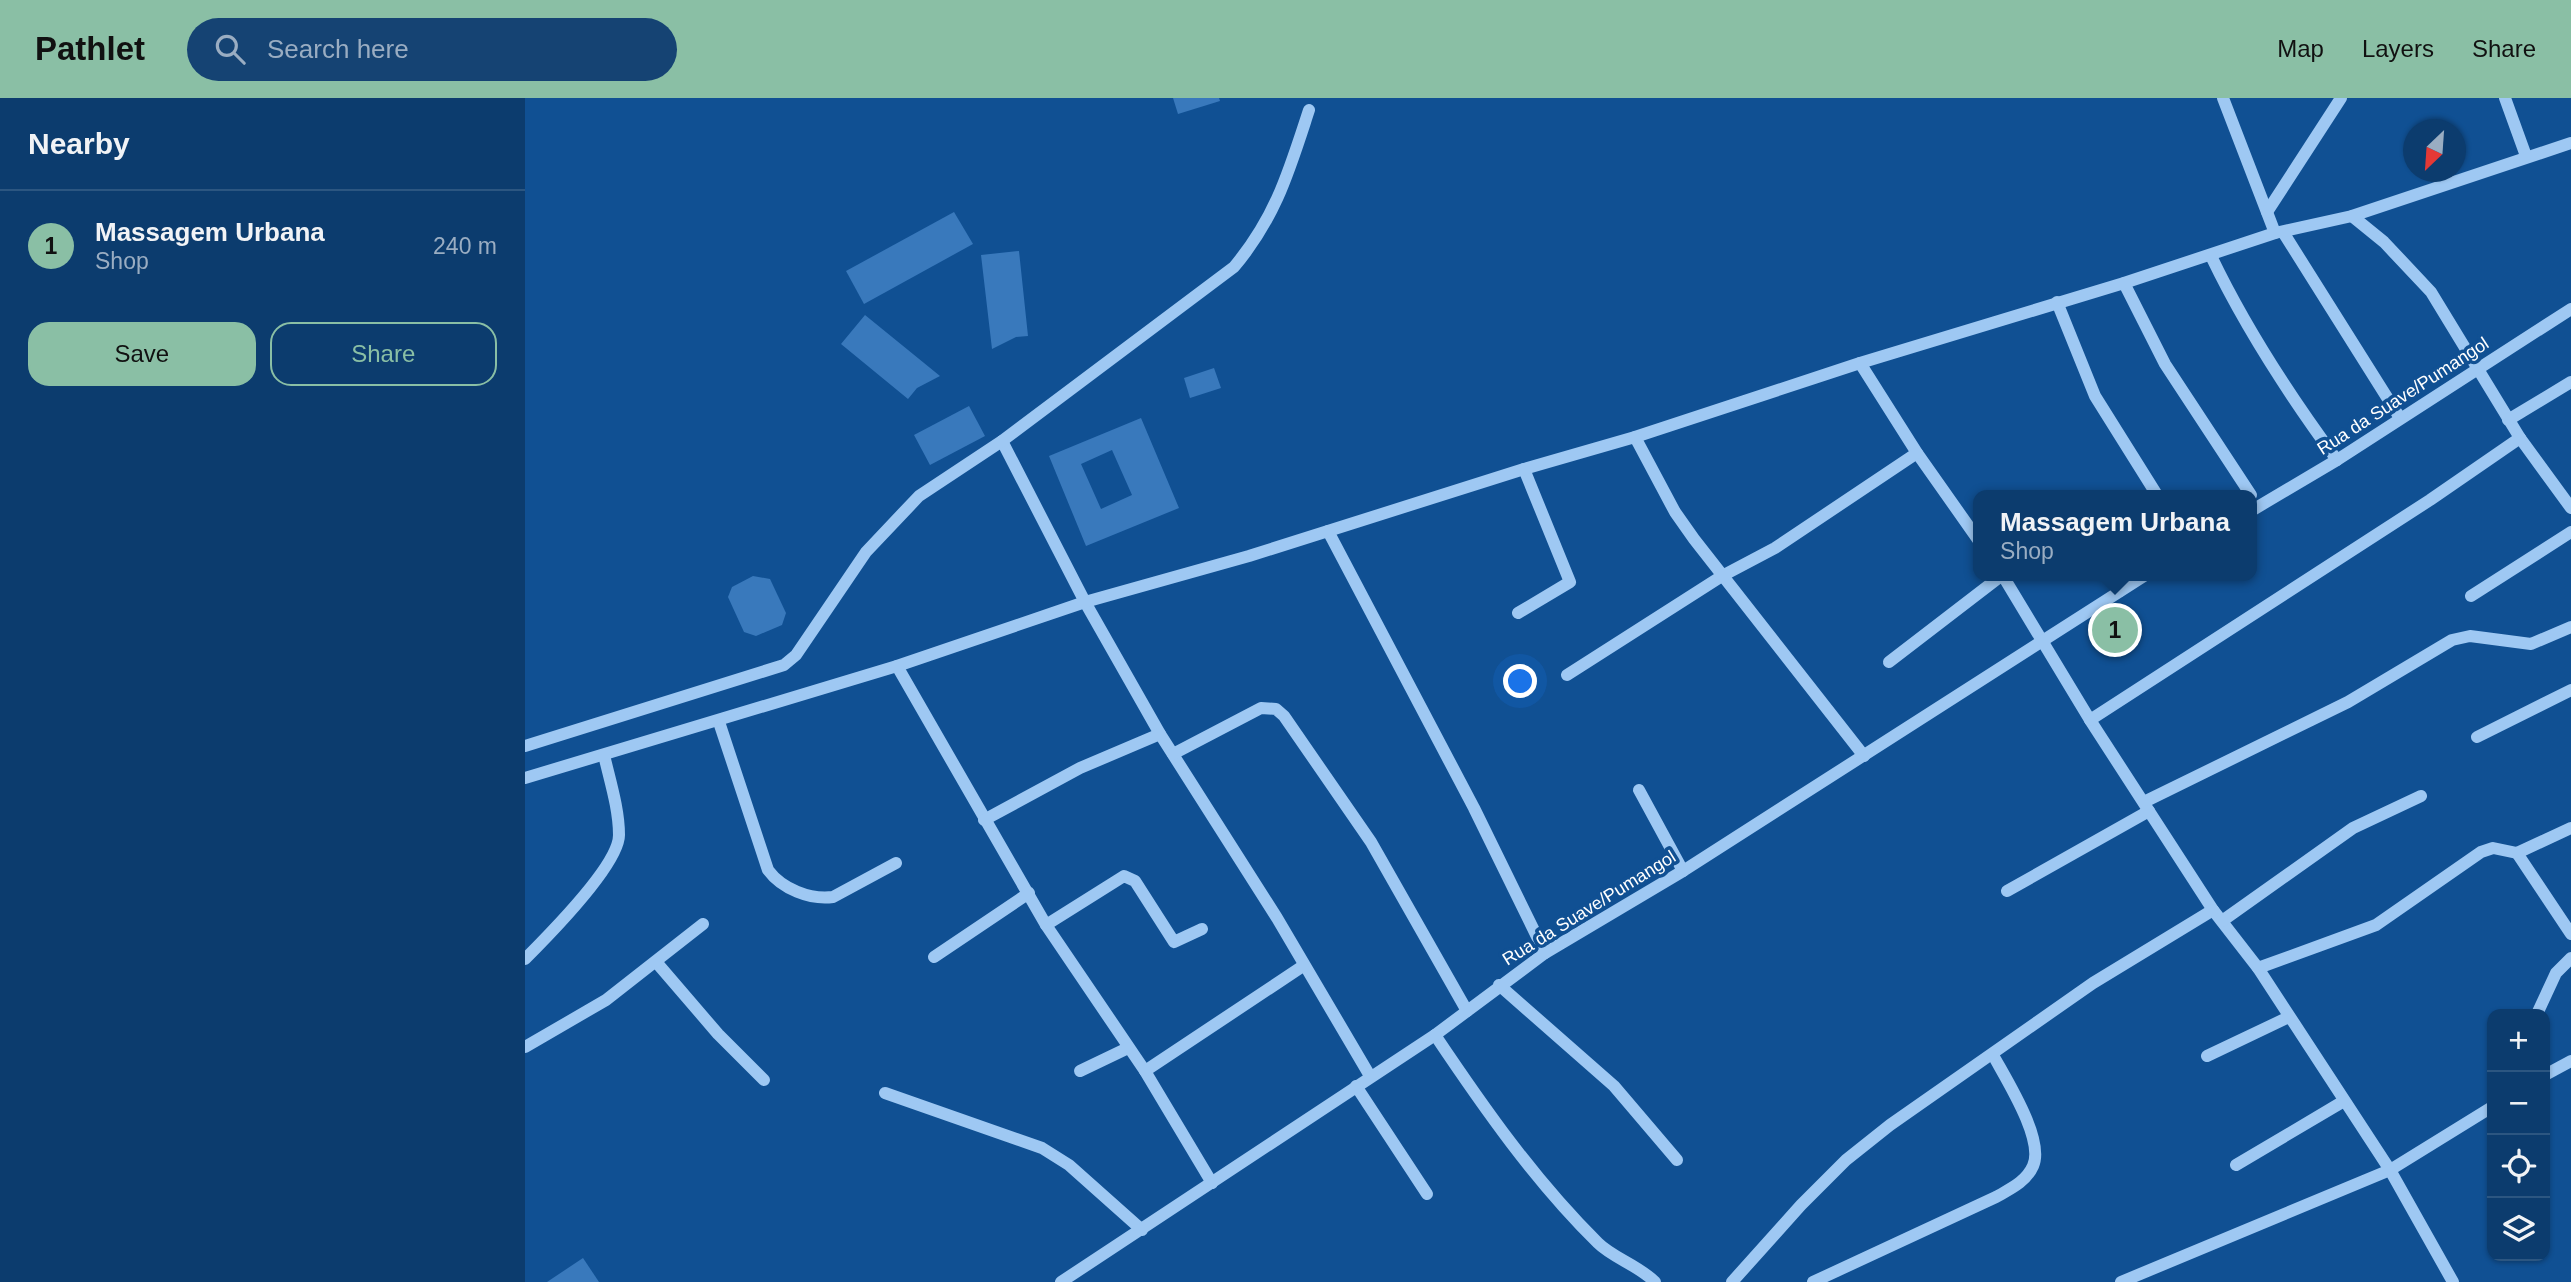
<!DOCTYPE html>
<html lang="en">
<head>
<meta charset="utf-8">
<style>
	:root { --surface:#0c3c6e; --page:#154373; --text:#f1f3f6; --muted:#9aadc2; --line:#2c5681; --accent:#8abfa5 }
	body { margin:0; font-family:Arial,sans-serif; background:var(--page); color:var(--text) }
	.controls { position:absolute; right:21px; bottom:21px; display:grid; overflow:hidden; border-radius:14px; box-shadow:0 2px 5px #0004 }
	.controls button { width:63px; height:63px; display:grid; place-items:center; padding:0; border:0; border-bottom:2px solid var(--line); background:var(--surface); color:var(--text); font:35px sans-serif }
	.compass { position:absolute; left:1878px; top:21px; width:63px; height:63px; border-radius:50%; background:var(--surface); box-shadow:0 2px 5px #0004; rotate:205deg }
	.you { position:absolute; left:996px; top:584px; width:24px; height:24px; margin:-18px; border:5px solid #fff; border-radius:50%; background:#1a73e8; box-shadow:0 0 0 10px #1a73e833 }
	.badge { display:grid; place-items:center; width:46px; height:46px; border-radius:50%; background:var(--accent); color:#111; font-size:23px; font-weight:700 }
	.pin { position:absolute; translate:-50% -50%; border:4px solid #fff; box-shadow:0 2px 7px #0006 }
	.popup { position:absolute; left:1448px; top:392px; width:284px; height:91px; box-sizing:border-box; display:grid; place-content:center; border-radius:14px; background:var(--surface); filter:drop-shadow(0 2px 5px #0005); font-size:23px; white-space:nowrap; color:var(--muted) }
	.popup b { font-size:26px; color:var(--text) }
	.popup::after { content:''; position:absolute; left:50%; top:100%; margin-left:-14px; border:14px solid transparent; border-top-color:var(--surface) }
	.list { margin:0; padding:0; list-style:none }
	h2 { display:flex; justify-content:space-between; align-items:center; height:91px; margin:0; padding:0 28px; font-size:30px }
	h2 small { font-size:23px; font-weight:400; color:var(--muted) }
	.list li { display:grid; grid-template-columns:46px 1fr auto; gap:21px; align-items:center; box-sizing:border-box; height:112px; padding:0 28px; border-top:2px solid var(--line) }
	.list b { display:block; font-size:26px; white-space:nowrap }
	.list p { margin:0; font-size:23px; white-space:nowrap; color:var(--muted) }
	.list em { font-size:23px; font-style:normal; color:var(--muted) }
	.actions { display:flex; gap:14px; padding:21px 28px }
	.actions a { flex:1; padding:16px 0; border:2px solid var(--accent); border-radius:21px; text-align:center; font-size:24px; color:var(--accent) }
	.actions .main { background:var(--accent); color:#111 }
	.icon { flex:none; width:38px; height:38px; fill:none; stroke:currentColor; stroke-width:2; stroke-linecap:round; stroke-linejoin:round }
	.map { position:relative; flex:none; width:2046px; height:1184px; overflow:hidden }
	header { display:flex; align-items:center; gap:42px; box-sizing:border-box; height:98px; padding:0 35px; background:var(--accent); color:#111 }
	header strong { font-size:33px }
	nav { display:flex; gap:38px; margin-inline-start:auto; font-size:24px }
	.search { width:490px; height:63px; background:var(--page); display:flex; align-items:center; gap:18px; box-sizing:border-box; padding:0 24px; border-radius:38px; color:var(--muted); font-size:26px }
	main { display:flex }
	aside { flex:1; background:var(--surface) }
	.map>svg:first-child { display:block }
</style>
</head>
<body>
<header>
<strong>Pathlet</strong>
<div class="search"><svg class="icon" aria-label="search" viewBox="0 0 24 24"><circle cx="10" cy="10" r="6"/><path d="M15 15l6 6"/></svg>Search here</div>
<nav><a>Map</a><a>Layers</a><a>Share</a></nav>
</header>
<main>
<aside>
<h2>Nearby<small></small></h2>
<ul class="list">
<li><span class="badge">1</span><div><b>Massagem Urbana</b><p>Shop</p></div><em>240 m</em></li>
</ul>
<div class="actions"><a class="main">Save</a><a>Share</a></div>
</aside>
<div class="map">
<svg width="2046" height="1184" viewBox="0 0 2046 1184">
	<rect width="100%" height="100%" fill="#105093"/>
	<!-- building -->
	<g fill="#3979bc" fill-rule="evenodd">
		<polygon points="648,0 694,0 695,3 653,16"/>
		<polygon points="429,114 448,146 339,206 321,173"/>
		<polygon points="494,153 503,238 491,239 467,251 456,157"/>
		<polygon points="340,217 415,278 392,290 383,301 316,246"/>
		<polygon points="689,270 696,290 665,300 659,280"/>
		<polygon points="444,308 460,338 405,367 389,337"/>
		<path d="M616 320 654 410 561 448 524 358ZM587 352 607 397 576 411 556 366Z"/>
		<polygon points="228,478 245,481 261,515 257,527 231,538 219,534 203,499 207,489"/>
		<polygon points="58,1160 74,1184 22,1184"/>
	</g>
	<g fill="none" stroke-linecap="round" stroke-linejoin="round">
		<!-- minor -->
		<g stroke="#9ec8f3" stroke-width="12">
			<polyline points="1698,0 1750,135"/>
			<polyline points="1980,0 2001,58"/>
			<polyline points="1742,114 1816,0"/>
			<polyline points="1827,118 1859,144 1906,194 1995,340 2046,410"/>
			<polyline points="1758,134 1875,320"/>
			<path d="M1686 158C1721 231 1764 297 1812 362"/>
			<polyline points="1599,185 1640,266 1726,397"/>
			<polyline points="1532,204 1570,298 1632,397"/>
			<polyline points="1335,265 1392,355 1454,443"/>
			<polyline points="1983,322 2046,284"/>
			<polyline points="1110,339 1150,414 1169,441 1339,658"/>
			<polyline points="477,343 560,504 635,636 752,820 845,978"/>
			<polyline points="1726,413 1812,362 2046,211"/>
			<polyline points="803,433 949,710 1020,855"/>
			<polyline points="1478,478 1565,622 1688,812 1733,870 1865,1072 1928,1184"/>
			<polyline points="1585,478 1595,493"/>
			<polyline points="1946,498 2046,434"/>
			<polyline points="993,515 1045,484 999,371"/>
			<polyline points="1364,564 1476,478"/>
			<polyline points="372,568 521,827 620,973 687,1085"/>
			<polyline points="1042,577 1197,478 1250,450 1392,355"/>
			<polyline points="1565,622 1905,402 1995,340"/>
			<path d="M194 624 243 772C257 791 285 802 308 799L371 765"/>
			<polyline points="1952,639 2046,592"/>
			<path d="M0 648 259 567 271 557 341 454 394 398 477 343 709 169C751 119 764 73 784 12"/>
			<polyline points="648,656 736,610 751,611 759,618 846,744 942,913"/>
			<polyline points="0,680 372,568 560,504 724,458 999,371 1110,339 1335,265 1599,185 1750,135 1827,118 2046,45"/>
			<polyline points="1114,692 1158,773"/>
			<polyline points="1619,704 1823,604 1927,542 1945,538 2006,546 2046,529"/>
			<polyline points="459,722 555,670 635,636"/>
			<polyline points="1992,755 2046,836"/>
			<polyline points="1482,793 1624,713"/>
			<polyline points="1697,823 1828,730 1896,698"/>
			<polyline points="521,827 599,778 610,783 649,844 677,831"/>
			<polyline points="409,859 504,795"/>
			<path d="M0 861C22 839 94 767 94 737 94 711 85 683 79 657"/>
			<polyline points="132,865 193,936 239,982"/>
			<polyline points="1733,870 1851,827 1956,754 1968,750 1992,755 2046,730"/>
			<polyline points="974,887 1089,988 1152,1062"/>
			<polyline points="2012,916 2031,875 2046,860"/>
			<path d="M910 937C959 1010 1010 1083 1073 1145 1088 1160 1113 1167 1130 1184"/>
			<polyline points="0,949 81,902 178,826"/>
			<polyline points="1682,958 1764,919"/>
			<polyline points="555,973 603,950"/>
			<polyline points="620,973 778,868"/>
			<polyline points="2020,977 2046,963"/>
			<polyline points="831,988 902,1096"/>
			<polyline points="360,995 517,1050 544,1067 617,1132"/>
			<polyline points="1711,1067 1819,1003"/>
			<polyline points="536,1184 910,937 1020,855 1158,773 1619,478"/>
			<polyline points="1207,1184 1276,1107 1321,1062 1365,1027 1568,885 1688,812"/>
			<path d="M1288 1184 1471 1099C1485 1091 1501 1084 1508 1068 1520 1042 1481 981 1468 957"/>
			<polyline points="1596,1184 1865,1072 1967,1009"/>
		</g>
	</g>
	<g text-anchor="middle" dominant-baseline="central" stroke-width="7" stroke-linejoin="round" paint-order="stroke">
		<!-- street labels -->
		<g font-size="18" fill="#fff" stroke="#105093">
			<text transform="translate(1878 298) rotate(-33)">Rua da Suave/Pumangol</text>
			<text transform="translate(1064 810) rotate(-32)">Rua da Suave/Pumangol</text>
		</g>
	</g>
</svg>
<div class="controls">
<button>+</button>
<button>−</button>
<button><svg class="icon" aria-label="locate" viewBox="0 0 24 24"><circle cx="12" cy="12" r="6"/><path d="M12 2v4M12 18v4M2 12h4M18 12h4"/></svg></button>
<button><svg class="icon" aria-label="layers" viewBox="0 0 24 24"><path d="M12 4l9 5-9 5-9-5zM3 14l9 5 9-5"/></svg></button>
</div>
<svg class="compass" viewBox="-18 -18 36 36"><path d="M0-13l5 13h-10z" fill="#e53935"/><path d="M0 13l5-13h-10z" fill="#9aadc2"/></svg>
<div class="you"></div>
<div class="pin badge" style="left:1590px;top:532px">1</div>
<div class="popup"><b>Massagem Urbana</b>Shop</div>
</div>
</main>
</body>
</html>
